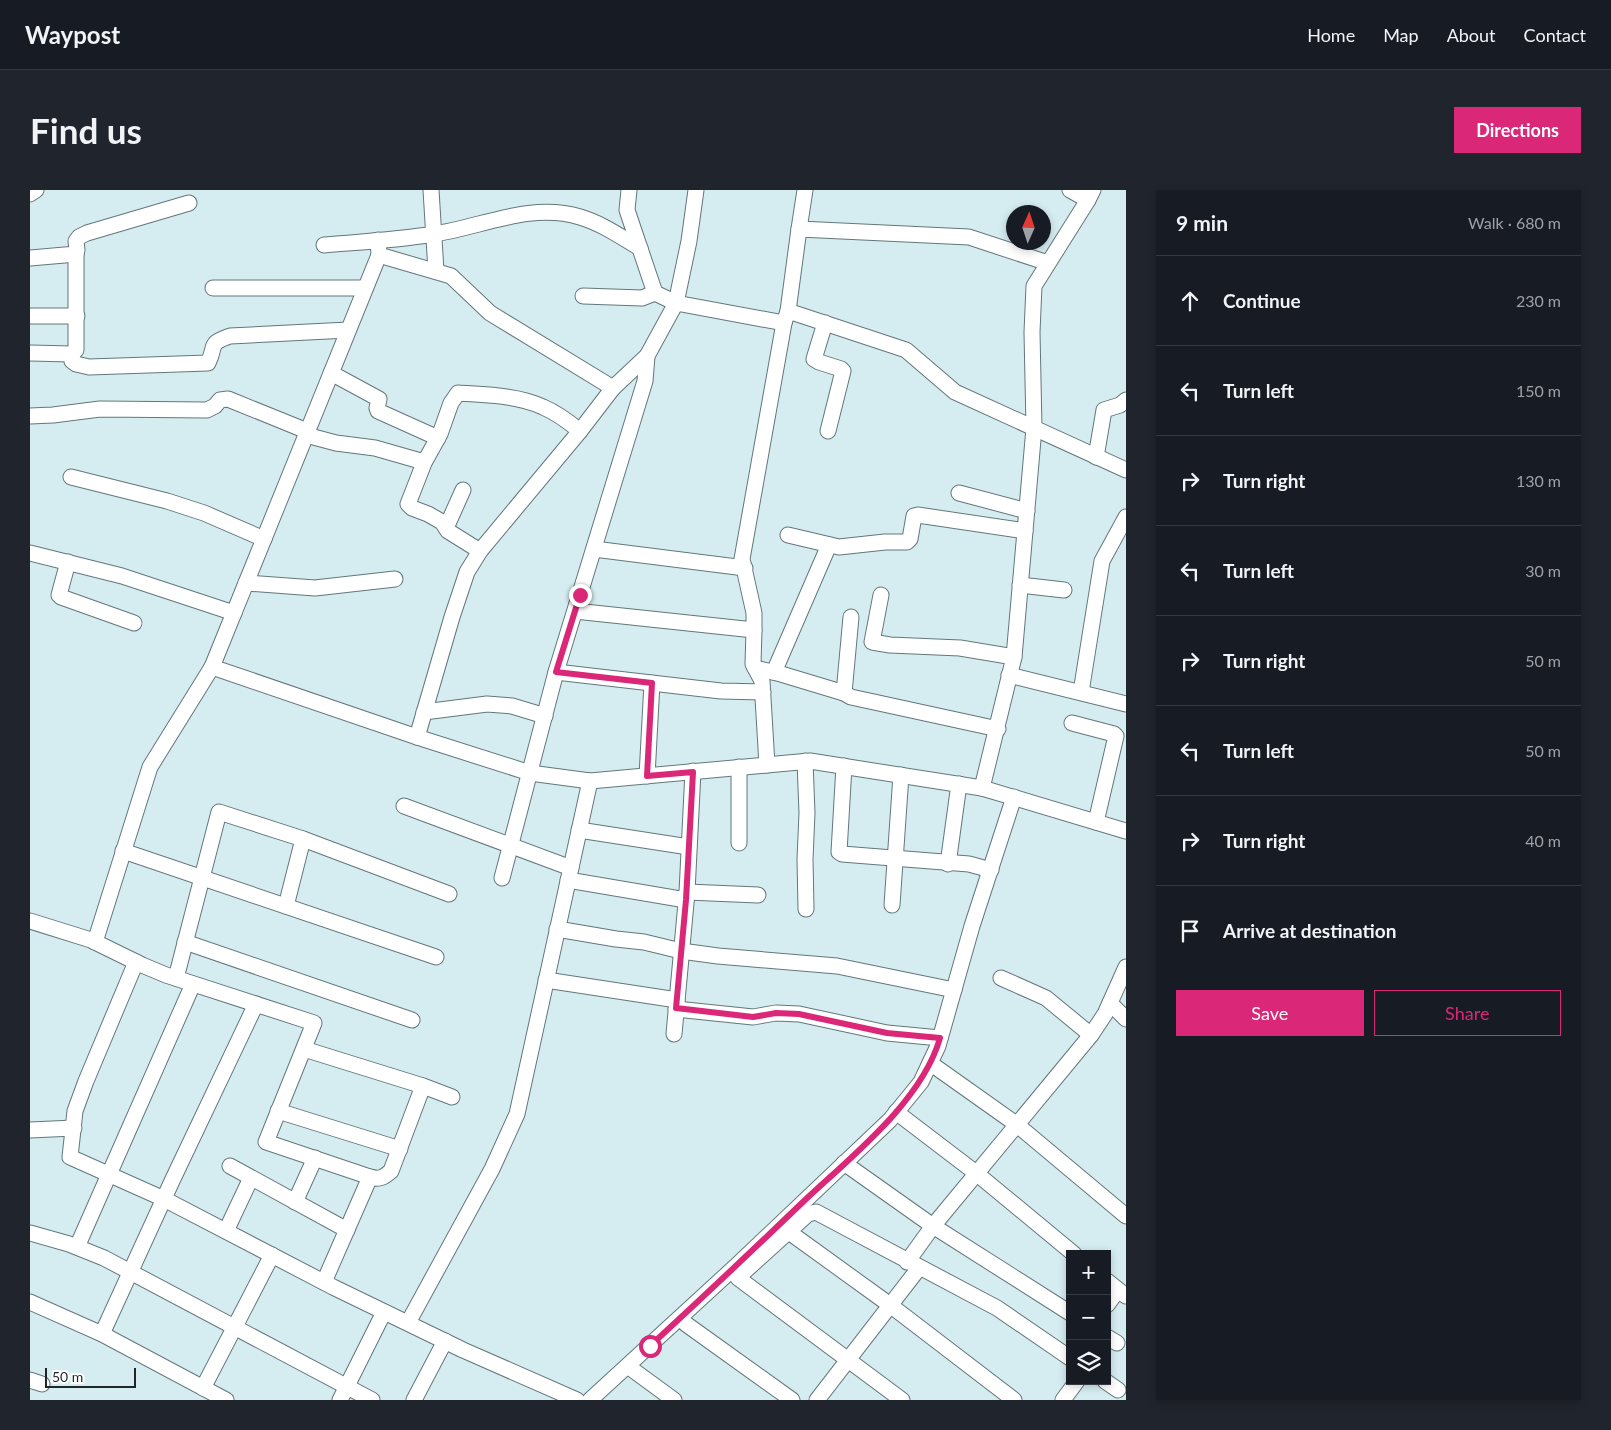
<!DOCTYPE html>
<html lang="en">
<head>
<meta charset="utf-8">
<style>
	:root { --surface:#171b24; --page:#20242c; --text:#f1f3f6; --muted:#9ea1a6; --line:#363941; --accent:#db2777 }
	body { margin:0; font-family:Lato,sans-serif; background:var(--page); color:var(--text) }
	.controls { position:absolute; right:15px; bottom:15px; display:grid; overflow:hidden; border-radius:0px; box-shadow:0 2px 8px #0003 }
	.controls button { width:45px; height:45px; display:grid; place-items:center; padding:0; border:0; border-bottom:1px solid var(--line); background:var(--surface); color:var(--text); font:25px sans-serif }
	.compass { position:absolute; left:976px; top:15px; width:45px; height:45px; border-radius:50%; background:var(--surface); box-shadow:0 2px 8px #0003; rotate:3deg }
	.scale { position:absolute; left:15px; bottom:12px; width:91px; box-sizing:border-box; padding-left:5px; border:2px solid #1e2628; border-top:0; font-size:14px; line-height:18px; white-space:nowrap; color:#1e2628; -webkit-text-stroke:4px #fff; paint-order:stroke }
	.stop { position:absolute; width:15px; height:15px; margin:-11px; border:4px solid #db2777; border-radius:50%; background:#fff }
	.stop.end { background:#db2777; border-color:#fff; box-shadow:0 1px 5px #0008 }
	.list { margin:0; padding:0; list-style:none }
	h2 { display:flex; justify-content:space-between; align-items:center; height:65px; margin:0; padding:0 20px; font-size:21px }
	h2 small { font-size:16px; font-weight:400; color:var(--muted) }
	.list li { display:grid; grid-template-columns:32px 1fr auto; gap:15px; align-items:center; box-sizing:border-box; height:90px; padding:0 20px; border-top:1px solid var(--line) }
	.list b { display:block; font-size:19px; white-space:nowrap }
	.list em { font-size:16px; font-style:normal; color:var(--muted) }
	.actions { display:flex; gap:10px; padding:15px 20px }
	.actions a { flex:1; padding:11px 0; border:1px solid var(--accent); border-radius:0px; text-align:center; font-size:18px; color:var(--accent) }
	.actions .main { background:var(--accent); color:#fff }
	.icon { flex:none; width:28px; height:28px; fill:none; stroke:currentColor; stroke-width:2; stroke-linecap:round; stroke-linejoin:round }
	.map { position:relative; flex:none; width:1096px; height:1210px; overflow:hidden; border-radius:0px }
	header { display:flex; align-items:center; gap:30px; box-sizing:border-box; height:70px; padding:0 25px; background:var(--surface); border-bottom:1px solid var(--line) }
	header strong { font-size:24px }
	nav { display:flex; gap:28px; margin-inline-start:auto; font-size:18px }
	.intro { display:flex; align-items:center; justify-content:space-between; box-sizing:border-box; height:120px; padding:0 30px }
	h1 { margin:0; font-size:35px }
	.button { padding:12px 22px; border-radius:0px; background:var(--accent); color:#fff; font-size:18px; font-weight:700 }
	main { display:flex; gap:30px; padding:0 30px }
	aside { flex:1; background:var(--surface); border-radius:0px; box-shadow:0 2px 8px #0003 }
	.map>svg:first-child { display:block }
</style>
</head>
<body>
<header>
<strong>Waypost</strong>
<nav><a>Home</a><a>Map</a><a>About</a><a>Contact</a></nav>
</header>
<div class="intro"><h1>Find us</h1><a class="button">Directions</a></div>
<main>
<div class="map">
<svg width="1096" height="1210" viewBox="0 0 1096 1210">
	<rect width="100%" height="100%" fill="#d5ecf0"/>
	<g fill="none" stroke-linecap="round" stroke-linejoin="round">
		<defs>
			<g id="minor">
				<polyline points="401,0 406,81"/>
				<polyline points="599,0 597,20 599,26 625,103 646,113 659,51 666,0"/>
				<polyline points="1040,0 1058,10"/>
				<polyline points="1063,0 1058,10 1004,96 1002,142 1004,238 984,467 952,598 1096,641"/>
				<polyline points="0,4 6,0"/>
				<polyline points="769,39 775,0"/>
				<path d="M294 55C330 52 368 50 404 44 452 37 500 12 550 27 571 33 591 47 610 58"/>
				<polyline points="349,65 421,86 460,123 583,198 617,166 615,191 526,482 472,688"/>
				<polyline points="0,68 46,64 47,60 46,51 49,47 57,43 159,13"/>
				<polyline points="183,98 335,98"/>
				<polyline points="553,106 612,108 625,103"/>
				<polyline points="758,121 769,39 939,47 1018,73"/>
				<polyline points="0,126 47,126"/>
				<polyline points="795,133 784,169 789,172 811,179 813,181 798,241"/>
				<polyline points="0,163 42,164 46,160 46,64"/>
				<path d="M42 164V171L46 174 59 177 178 173C187 155 177 154 200 146L318 140"/>
				<polyline points="617,166 646,113 754,133"/>
				<polyline points="301,183 349,209 347,218 348,221 408,248"/>
				<polyline points="0,226 23,225 70,219 177,220 185,216 190,210 198,209 277,241"/>
				<polyline points="276,245 306,253 345,258 394,272"/>
				<polyline points="1066,267 1074,220 1090,215 1096,210"/>
				<polyline points="41,287 137,311 174,323 234,349"/>
				<polyline points="929,303 997,321"/>
				<polyline points="416,338 433,300"/>
				<polyline points="758,345 809,357 855,352 877,352 880,349 884,326 888,325 995,341"/>
				<polyline points="564,359 715,378"/>
				<path d="M450 361 418 341 412 332 398 324 382 318 378 314 394 273 410 244 421 213 428 203C456 205 487 205 513 217 527 223 539 232 550 241"/>
				<polyline points="0,363 92,386 204,423"/>
				<polyline points="38,372 29,405 31,407 104,433"/>
				<polyline points="216,393 285,398 365,389"/>
				<polyline points="990,395 1034,400"/>
				<polyline points="851,405 842,452 860,455 930,458 984,467"/>
				<polyline points="545,421 724,440 724,423 712,369 754,133 758,121 876,160 925,202 1096,280"/>
				<polyline points="724,440 723,474 732,491 737,575"/>
				<polyline points="182,477 349,65 348,50"/>
				<polyline points="725,478 751,484 814,503 821,507 968,539"/>
				<polyline points="526,482 691,501 733,502"/>
				<polyline points="744,482 799,355"/>
				<polyline points="979,485 1096,514"/>
				<polyline points="1051,502 1072,371 1096,327"/>
				<polyline points="814,503 821,427"/>
				<polyline points="394,522 457,514 482,516 515,526"/>
				<polyline points="1042,533 1084,544 1086,546 1066,632"/>
				<polyline points="387,547 422,427 437,382 450,361 550,241 583,198"/>
				<polyline points="775,571 777,623 775,669 776,719"/>
				<polyline points="814,576 809,662 812,664 939,674 961,680"/>
				<polyline points="709,577 709,653"/>
				<polyline points="617,586 622,493"/>
				<polyline points="374,616 541,678"/>
				<polyline points="549,640 659,657"/>
				<polyline points="93,661 406,767"/>
				<polyline points="918,674 929,594"/>
				<polyline points="538,690 656,710"/>
				<polyline points="657,702 728,705"/>
				<polyline points="862,715 871,585"/>
				<polyline points="256,716 273,649"/>
				<path d="M0 731 61 750 112 775 136 785 284 833 236 952 340 987C350 990 354 987 361 981L393 896"/>
				<polyline points="527,739 586,749 614,752 651,761 688,766 807,776 924,800"/>
				<polyline points="65,752 120,577 182,477 387,547 500,583 560,591 780,571 952,598"/>
				<polyline points="155,752 382,830"/>
				<polyline points="106,772 56,891 45,921 40,967 134,1009 303,1097 433,1160 547,1210"/>
				<polyline points="146,788 189,622 273,649 419,704"/>
				<polyline points="971,788 1016,808 1061,845"/>
				<polyline points="516,790 647,810"/>
				<polyline points="1080,813 1096,829"/>
				<polyline points="646,819 723,827 746,823 769,824 857,843 910,848"/>
				<polyline points="644,844 657,702 663,581"/>
				<polyline points="274,859 393,896 422,907"/>
				<polyline points="900,873 986,934 1096,1026"/>
				<polyline points="248,921 370,959"/>
				<polyline points="866,922 946,983 1044,1064"/>
				<polyline points="0,940 44,938"/>
				<polyline points="814,973 903,1036 1040,1123"/>
				<polyline points="200,976 317,1040"/>
				<polyline points="265,1012 285,968"/>
				<polyline points="196,1041 221,988"/>
				<polyline points="759,1042 860,1115 984,1210"/>
				<polyline points="0,1043 39,1054 74,1068 342,1210"/>
				<polyline points="47,1057 163,794"/>
				<polyline points="877,1072 903,1036 1061,845 1075,824 1096,777"/>
				<polyline points="715,1081 778,1024 786,1022 967,1118 1040,1168"/>
				<polyline points="708,1088 872,1210"/>
				<polyline points="1077,1091 1096,1106"/>
				<polyline points="294,1092 340,987"/>
				<polyline points="0,1112 72,1144 196,1210"/>
				<polyline points="1077,1115 1088,1100"/>
				<polyline points="379,1131 462,979 487,924 560,591"/>
				<polyline points="656,1134 762,1210"/>
				<polyline points="72,1144 142,991 226,814"/>
				<polyline points="1077,1147 1087,1153"/>
				<polyline points="603,1180 644,1210"/>
				<polyline points="0,1190 12,1194"/>
				<polyline points="1075,1191 1088,1200"/>
				<polyline points="173,1198 242,1065"/>
				<polyline points="310,1210 354,1122"/>
				<polyline points="384,1210 415,1151"/>
				<polyline points="560,1210 706,1076 860,930 891,892 908,856 942,736 984,607"/>
				<polyline points="787,1210 889,1078"/>
				<polyline points="1033,1210 1047,1191"/>
			</g>
		</defs>
		<!-- minor casing -->
		<use href="#minor" stroke="#63777b" stroke-width="17"/>
		<!-- minor -->
		<use href="#minor" stroke="#fff" stroke-width="15"/>
	</g>
	<g fill="none" stroke-linecap="round" stroke-linejoin="round">
		<!-- route -->
		<path stroke="#db2777" stroke-width="6" d="M550 405 526 482 622 493 617 586 663 582 656 710 646 818 723 827 746 823 769 824 857 843 910 848C892 911 822 966 775 1010 724 1059 672 1108 620 1156"/>
	</g>
</svg>
<div class="controls">
<button>+</button>
<button>−</button>
<button><svg class="icon" aria-label="layers" viewBox="0 0 24 24"><path d="M12 4l9 5-9 5-9-5zM3 14l9 5 9-5"/></svg></button>
</div>
<svg class="compass" viewBox="-18 -18 36 36"><path d="M0-13l5 13h-10z" fill="#e53935"/><path d="M0 13l5-13h-10z" fill="#9ea1a6"/></svg>
<div class="scale">50 m</div>
<div class="stop" style="left:620px;top:1156px"></div>
<div class="stop end" style="left:550px;top:405px"></div>
</div>
<aside>
<h2>9 min<small>Walk · 680 m</small></h2>
<ul class="list">
<li><svg class="icon" aria-label="ahead" viewBox="0 0 24 24"><path d="M12 20V5M6 11l6-6 6 6"/></svg><div><b>Continue</b></div><em>230 m</em></li>
<li><svg class="icon" aria-label="left" viewBox="0 0 24 24"><path d="M17 20v-9H6M10 6l-5 5 5 5"/></svg><div><b>Turn left</b></div><em>150 m</em></li>
<li><svg class="icon" aria-label="right" viewBox="0 0 24 24"><path d="M7 20v-9h11M14 6l5 5-5 5"/></svg><div><b>Turn right</b></div><em>130 m</em></li>
<li><svg class="icon" aria-label="left" viewBox="0 0 24 24"><path d="M17 20v-9H6M10 6l-5 5 5 5"/></svg><div><b>Turn left</b></div><em>30 m</em></li>
<li><svg class="icon" aria-label="right" viewBox="0 0 24 24"><path d="M7 20v-9h11M14 6l5 5-5 5"/></svg><div><b>Turn right</b></div><em>50 m</em></li>
<li><svg class="icon" aria-label="left" viewBox="0 0 24 24"><path d="M17 20v-9H6M10 6l-5 5 5 5"/></svg><div><b>Turn left</b></div><em>50 m</em></li>
<li><svg class="icon" aria-label="right" viewBox="0 0 24 24"><path d="M7 20v-9h11M14 6l5 5-5 5"/></svg><div><b>Turn right</b></div><em>40 m</em></li>
<li><svg class="icon" aria-label="arrive" viewBox="0 0 24 24"><path d="M6 21V4h12l-3 4 3 4H6"/></svg><div><b>Arrive at destination</b></div></li>
</ul>
<div class="actions"><a class="main">Save</a><a>Share</a></div>
</aside>
</main>
</body>
</html>
